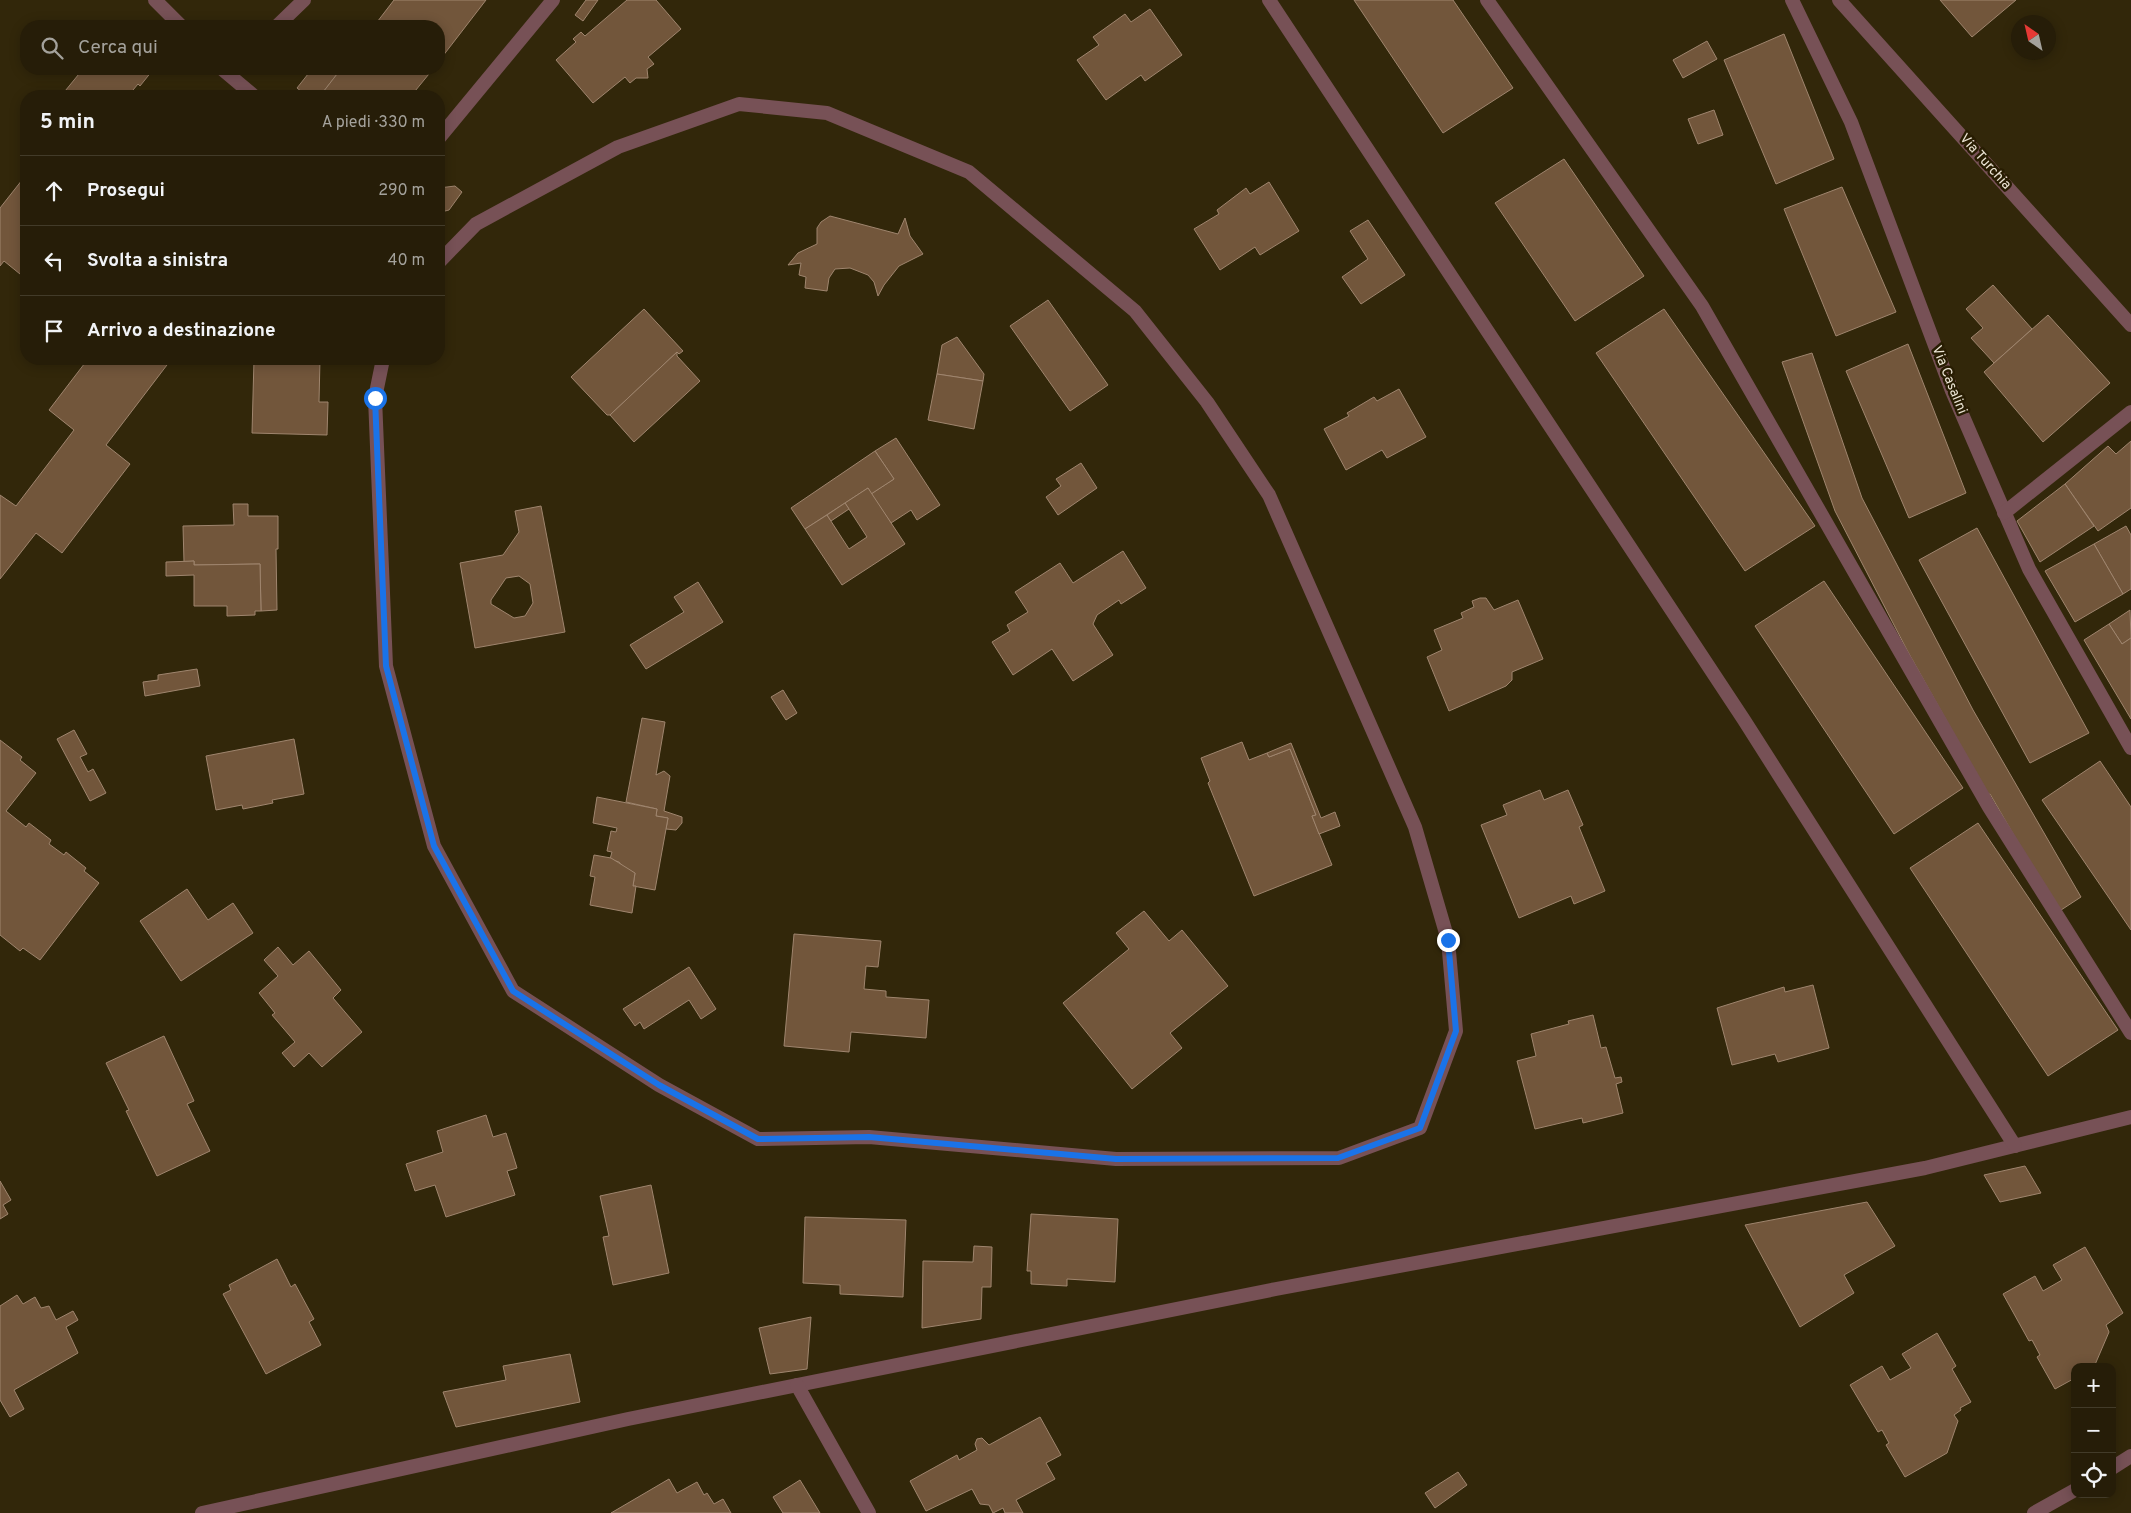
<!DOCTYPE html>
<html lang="it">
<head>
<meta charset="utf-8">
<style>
	:root { --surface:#261d08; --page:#322a16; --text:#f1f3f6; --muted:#a4a29c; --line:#423b29 }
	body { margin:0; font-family:Overpass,sans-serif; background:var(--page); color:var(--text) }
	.controls { position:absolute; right:15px; bottom:15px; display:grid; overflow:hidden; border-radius:10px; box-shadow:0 2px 12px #0003 }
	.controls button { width:45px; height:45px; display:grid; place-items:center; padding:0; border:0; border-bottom:1px solid var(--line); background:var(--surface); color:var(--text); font:25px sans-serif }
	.compass { position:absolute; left:2011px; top:15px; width:45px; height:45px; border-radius:50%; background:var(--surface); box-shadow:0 2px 12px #0003; rotate:326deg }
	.stop { position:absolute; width:15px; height:15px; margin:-11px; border:4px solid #1a73e8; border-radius:50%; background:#fff }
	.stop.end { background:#1a73e8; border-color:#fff; box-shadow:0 1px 5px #0008 }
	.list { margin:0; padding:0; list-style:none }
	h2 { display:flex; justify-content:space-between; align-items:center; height:65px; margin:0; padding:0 20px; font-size:21px }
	h2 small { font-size:16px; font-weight:400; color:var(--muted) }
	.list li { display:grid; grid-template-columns:32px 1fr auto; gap:15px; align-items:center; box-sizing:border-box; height:70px; padding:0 20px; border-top:1px solid var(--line) }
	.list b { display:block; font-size:19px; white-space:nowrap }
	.list em { font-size:16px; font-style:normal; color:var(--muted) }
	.icon { flex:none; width:28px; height:28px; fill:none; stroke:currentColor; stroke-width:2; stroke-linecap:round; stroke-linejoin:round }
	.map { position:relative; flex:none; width:2131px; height:1513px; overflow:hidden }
	.search { position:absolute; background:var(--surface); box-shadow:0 2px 12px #0003; left:20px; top:20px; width:425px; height:55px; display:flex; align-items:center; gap:12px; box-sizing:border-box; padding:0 18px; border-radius:20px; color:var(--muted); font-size:19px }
	.panel { position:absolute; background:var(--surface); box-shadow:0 2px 12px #0003; left:20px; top:90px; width:425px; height:275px; border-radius:20px }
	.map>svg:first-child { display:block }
</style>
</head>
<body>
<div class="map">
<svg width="2131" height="1513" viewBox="0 0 2131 1513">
	<rect width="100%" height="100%" fill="#32270a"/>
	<!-- building -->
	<g fill="#72563b" stroke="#9f856e" fill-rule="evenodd">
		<polygon points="394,0 486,0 439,61 439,26 374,26"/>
		<polygon points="586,0 598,0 583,21 575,15"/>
		<polygon points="627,0 656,0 681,29 648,57 654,64 647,69 648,78 636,78 630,83 625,77 593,103 556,60 576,42 573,39 581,32 585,36"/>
		<polygon points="1354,0 1453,0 1513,88 1443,133"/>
		<polygon points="1940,0 2016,0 1972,37"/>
		<polygon points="1150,9 1182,55 1145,81 1141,75 1106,100 1077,60 1099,45 1093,37 1125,14 1131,22"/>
		<polygon points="1784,34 1834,159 1776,184 1724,60"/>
		<polygon points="1707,41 1717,59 1683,78 1673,60"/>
		<polygon points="83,69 149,69 152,71 140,86 138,84 128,96 61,96"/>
		<polygon points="312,69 341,69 320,96 307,96 297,88"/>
		<polygon points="341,69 433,69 411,96 320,96"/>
		<polygon points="1714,110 1723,135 1698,144 1688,119"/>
		<polygon points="1564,159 1644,276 1575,321 1495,203"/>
		<polygon points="26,175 26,267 20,274 4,261 0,266 0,208"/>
		<polygon points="1269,182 1299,231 1260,255 1255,247 1220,270 1194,229 1219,214 1217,210 1246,188 1250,194"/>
		<polygon points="455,186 462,192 449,210 445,211 439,205 439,188"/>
		<polygon points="1842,187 1896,312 1836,336 1784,209"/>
		<polygon points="830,216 898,234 905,218 910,236 923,254 899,266 884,285 878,296 874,282 868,275 850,268 835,269 829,278 827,291 805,288 806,277 799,275 801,263 788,265 798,253 817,244 817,228 821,222"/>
		<polygon points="1368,220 1405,275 1361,304 1342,277 1368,259 1350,231"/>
		<polygon points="1993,285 2032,329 1994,363 1971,338 1983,328 1966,309"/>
		<polygon points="1048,300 1108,385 1070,411 1010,326"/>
		<polygon points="644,309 683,351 679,354 677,352 610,415 607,415 571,377"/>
		<polygon points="1664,309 1815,526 1745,571 1596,353"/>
		<polygon points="2048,315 2110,383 2043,442 1984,372"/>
		<polygon points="957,337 984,374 983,381 937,374 942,345"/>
		<polygon points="1908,344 1966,493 1909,518 1846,371"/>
		<polygon points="677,352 677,356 700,381 634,442 610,415"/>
		<polygon points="1812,353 1862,498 1973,710 2081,897 2058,912 1990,794 1988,795 1908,652 1835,511 1782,362"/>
		<polygon points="88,359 168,359 170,361 106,445 130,464 62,553 36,533 0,579 0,495 16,506 74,430 49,410"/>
		<polygon points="254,359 320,359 319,402 328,402 327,435 252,433"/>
		<polygon points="937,374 983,381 974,429 928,420"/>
		<polygon points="1399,389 1426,437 1387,458 1382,450 1346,470 1324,429 1349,416 1347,413 1374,397 1377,401"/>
		<polygon points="896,438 940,505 917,520 911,510 891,523 871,494 894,479 875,451"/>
		<polygon points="2131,441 2131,508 2098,531 2065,484 2108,446 2116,454"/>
		<polygon points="875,451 894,479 871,494 868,488 805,529 791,508"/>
		<polygon points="1081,463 1097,488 1058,515 1046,497 1061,486 1056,479"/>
		<polygon points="2065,484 2094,526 2040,562 2017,521"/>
		<polygon points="868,488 905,544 842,585 805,529 827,515 849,549 867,537 845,503"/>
		<polygon points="845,503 849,509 831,521 827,515"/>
		<polygon points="233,504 248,504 248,516 278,516 278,549 276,549 277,610 261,611 260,564 194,565 194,561 184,562 183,526 234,525"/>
		<path d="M541 506 565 632 475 648 460 563 503 555 519 532 515 511ZM519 576 530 584 533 603 525 616 514 618 491 604V600L506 578Z"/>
		<polygon points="2126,526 2131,535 2131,589 2123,594 2094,544"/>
		<polygon points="1977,528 2089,733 2030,763 1919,560"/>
		<polygon points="2094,544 2123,594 2075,622 2045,571"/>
		<polygon points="1123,551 1146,588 1121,604 1119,600 1097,615 1093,624 1113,655 1073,681 1052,649 1013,675 992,642 1010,631 1007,625 1028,612 1015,592 1060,563 1073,583"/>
		<polygon points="194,561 194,565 260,564 261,611 255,611 255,615 227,616 227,606 194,606 194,575 166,576 166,562"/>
		<polygon points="1824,581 1963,788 1894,834 1755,626"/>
		<polygon points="698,582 723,622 646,669 630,645 684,612 674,597"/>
		<polygon points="1480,598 1486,598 1494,610 1518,600 1543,659 1512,672 1512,680 1506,686 1449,711 1427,657 1442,650 1434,630 1463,618 1461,613 1474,607 1472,601"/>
		<polygon points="2130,610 2131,638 2122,644 2109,624"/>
		<polygon points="2109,624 2122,644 2131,638 2131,719 2084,640"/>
		<polygon points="197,669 200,686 145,696 143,682 158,680 158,675"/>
		<polygon points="783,690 797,713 786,720 771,697"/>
		<polygon points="642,718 665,722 656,775 664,771 670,776 664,811 682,817 682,823 676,830 666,829 668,818 656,816 657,809 626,802"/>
		<polygon points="74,730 87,754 80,757 88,772 93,769 106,793 90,801 57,739"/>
		<polygon points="294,739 304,794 272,800 273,803 243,809 242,805 216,810 206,756"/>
		<polygon points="0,740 22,757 20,760 36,773 6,811 26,827 29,823 51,840 49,844 64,855 66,852 86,868 84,871 99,883 40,960 23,948 20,951 0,935"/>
		<polygon points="1242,742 1249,760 1267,753 1269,757 1290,749 1316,815 1312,816 1332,865 1254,896 1208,783 1210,781 1201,758"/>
		<polygon points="1291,743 1321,818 1335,812 1340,826 1319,834 1312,816 1316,815 1290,749 1269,757 1267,753"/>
		<polygon points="2100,761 2131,807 2131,930 2042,800"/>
		<polygon points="1540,790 1544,800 1568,790 1583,825 1579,827 1605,891 1574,904 1571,896 1519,918 1481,825 1507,815 1503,805"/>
		<polygon points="597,797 657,809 656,816 668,818 655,890 633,886 635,873 626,870 619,862 610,859 612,852 607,851 611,831 616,832 617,828 593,823"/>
		<polygon points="1978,823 2118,1030 2048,1076 1910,868"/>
		<polygon points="594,855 611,858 635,873 633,886 636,886 632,913 590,905 595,877 590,876"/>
		<polygon points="187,889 208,920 233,903 253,933 181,981 140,921"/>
		<polygon points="1144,911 1169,941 1182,930 1228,986 1170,1033 1182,1048 1132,1089 1063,1003 1129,949 1116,933"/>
		<polygon points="794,934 881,941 878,967 866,966 864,989 886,991 886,997 929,1000 926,1038 851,1032 849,1052 784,1046"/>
		<polygon points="278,947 293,965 309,951 341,990 333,998 362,1032 322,1067 309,1053 294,1067 282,1053 295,1042 272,1015 275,1013 259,993 278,976 264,960"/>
		<polygon points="689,967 716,1009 701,1019 689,1000 644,1029 640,1022 635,1026 623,1009"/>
		<polygon points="1813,985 1829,1048 1778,1062 1775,1054 1732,1065 1717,1008 1784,987 1785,992"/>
		<polygon points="1593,1015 1601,1048 1606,1047 1615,1078 1621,1077 1622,1082 1616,1084 1623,1113 1583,1123 1582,1118 1535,1129 1517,1061 1536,1056 1531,1034 1569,1024 1568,1021"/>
		<polygon points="164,1036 194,1101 187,1104 210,1151 157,1176 126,1111 129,1110 106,1063"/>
		<polygon points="486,1115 493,1137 506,1133 517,1168 507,1171 515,1195 446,1217 435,1185 415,1191 406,1164 443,1152 437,1131"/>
		<polygon points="2025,1166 2041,1193 2000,1202 1984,1175"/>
		<polygon points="0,1181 11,1200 3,1205 8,1214 0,1219"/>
		<polygon points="651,1185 669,1273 613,1285 603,1237 609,1236 600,1196"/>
		<polygon points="1867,1202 1895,1246 1844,1275 1854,1293 1800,1327 1745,1225"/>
		<polygon points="1031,1214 1118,1219 1115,1282 1067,1279 1067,1286 1031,1284 1031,1271 1027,1271"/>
		<polygon points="805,1217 906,1220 903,1297 840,1294 840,1285 803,1283"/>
		<polygon points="974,1246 992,1247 991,1287 982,1287 981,1319 922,1328 923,1261 973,1262"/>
		<polygon points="2085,1247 2123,1313 2106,1325 2109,1332 2094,1367 2075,1367 2075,1378 2055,1389 2037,1357 2040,1355 2032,1340 2029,1341 2003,1294 2035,1276 2043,1291 2062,1280 2053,1265"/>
		<polygon points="277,1259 291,1287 295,1284 314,1319 309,1322 321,1345 266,1374 223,1294 231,1290 229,1285"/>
		<polygon points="17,1295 23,1304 35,1297 41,1308 49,1306 56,1320 73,1311 78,1320 66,1327 78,1353 14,1390 24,1409 10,1417 0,1400 0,1306"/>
		<polygon points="811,1317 807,1369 770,1374 759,1328"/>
		<polygon points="1937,1333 1956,1366 1952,1369 1971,1402 1960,1408 1961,1410 1954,1415 1958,1421 1947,1453 1905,1477 1886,1445 1889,1443 1882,1430 1878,1432 1850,1385 1882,1366 1890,1380 1911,1368 1902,1354"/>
		<polygon points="570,1354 580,1402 456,1427 443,1392 506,1380 503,1366"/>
		<polygon points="1040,1417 1061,1455 1046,1463 1055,1479 1016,1500 1023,1513 1005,1513 1003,1508 993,1513 989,1505 980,1504 972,1489 926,1511 910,1481 957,1455 959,1460 977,1450 975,1444 977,1439 982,1438 989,1445"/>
		<polygon points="1458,1472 1467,1485 1435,1508 1425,1493"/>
		<polygon points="669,1479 677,1493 697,1482 704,1495 707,1493 714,1504 723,1499 731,1513 611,1513"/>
		<polygon points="800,1480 820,1513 783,1513 773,1497"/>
	</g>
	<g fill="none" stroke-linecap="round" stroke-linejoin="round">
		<!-- service -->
		<polyline stroke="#775156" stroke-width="14" points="202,1513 628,1419 1276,1289 1925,1168 2131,1117"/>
		<!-- minor -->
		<g stroke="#775156" stroke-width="14">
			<polyline points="155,0 181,26"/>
			<polyline points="1269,0 1744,720 2015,1146"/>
			<polyline points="1487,0 1702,306 1989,807 2131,1033"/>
			<polyline points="1792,0 1851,122 1952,391 2029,569 2131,748"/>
			<polyline points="1839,0 2131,325"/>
			<polyline points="277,26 304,0"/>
			<polyline points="222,69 254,96"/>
			<polyline points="439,138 553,0"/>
			<polyline points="383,359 375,398 386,666 434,846 513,991 659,1085 758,1139 869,1137 1116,1159 1339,1158 1420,1128 1456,1031 1448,940 1415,827 1269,495 1207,402 1135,311 969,172 827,113 739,104 618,147 476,224 439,262"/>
			<polyline points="2004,513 2131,412"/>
			<polyline points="797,1385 869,1513"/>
			<polyline points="2112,1468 2131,1456"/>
			<polyline points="2034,1513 2075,1490"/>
		</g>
	</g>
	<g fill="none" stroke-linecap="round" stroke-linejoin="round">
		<!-- route -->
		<polyline stroke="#1a73e8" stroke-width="6" points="375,398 386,666 434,846 513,991 659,1085 758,1139 869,1137 1116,1159 1338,1158 1420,1128 1456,1031 1448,940"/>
	</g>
	<g text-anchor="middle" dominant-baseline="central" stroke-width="5" stroke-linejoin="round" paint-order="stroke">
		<!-- street labels -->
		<g font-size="14" fill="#ece5d5" stroke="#281d02">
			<text transform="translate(1985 162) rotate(48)">Via Turchia</text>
			<text transform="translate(1949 380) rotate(68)">Via Casalini</text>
		</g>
	</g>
</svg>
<div class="controls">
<button>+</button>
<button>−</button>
<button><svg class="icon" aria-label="locate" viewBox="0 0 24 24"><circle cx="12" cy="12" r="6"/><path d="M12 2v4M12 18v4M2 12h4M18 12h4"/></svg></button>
</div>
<svg class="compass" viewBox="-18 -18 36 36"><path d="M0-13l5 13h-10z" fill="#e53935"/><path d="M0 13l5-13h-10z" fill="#a4a29c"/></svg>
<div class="stop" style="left:375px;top:398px"></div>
<div class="stop end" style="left:1448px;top:940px"></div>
<div class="search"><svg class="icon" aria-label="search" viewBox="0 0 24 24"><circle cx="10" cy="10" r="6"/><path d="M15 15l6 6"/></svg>Cerca qui</div>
<section class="panel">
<h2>5 min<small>A piedi · 330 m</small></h2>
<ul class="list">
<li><svg class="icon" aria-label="ahead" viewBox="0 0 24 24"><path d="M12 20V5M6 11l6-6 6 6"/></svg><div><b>Prosegui</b></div><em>290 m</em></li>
<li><svg class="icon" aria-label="left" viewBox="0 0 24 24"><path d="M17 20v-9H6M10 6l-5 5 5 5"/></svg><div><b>Svolta a sinistra</b></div><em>40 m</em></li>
<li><svg class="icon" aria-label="arrive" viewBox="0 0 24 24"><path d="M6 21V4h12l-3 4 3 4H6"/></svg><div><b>Arrivo a destinazione</b></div></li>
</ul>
</section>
</div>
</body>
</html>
